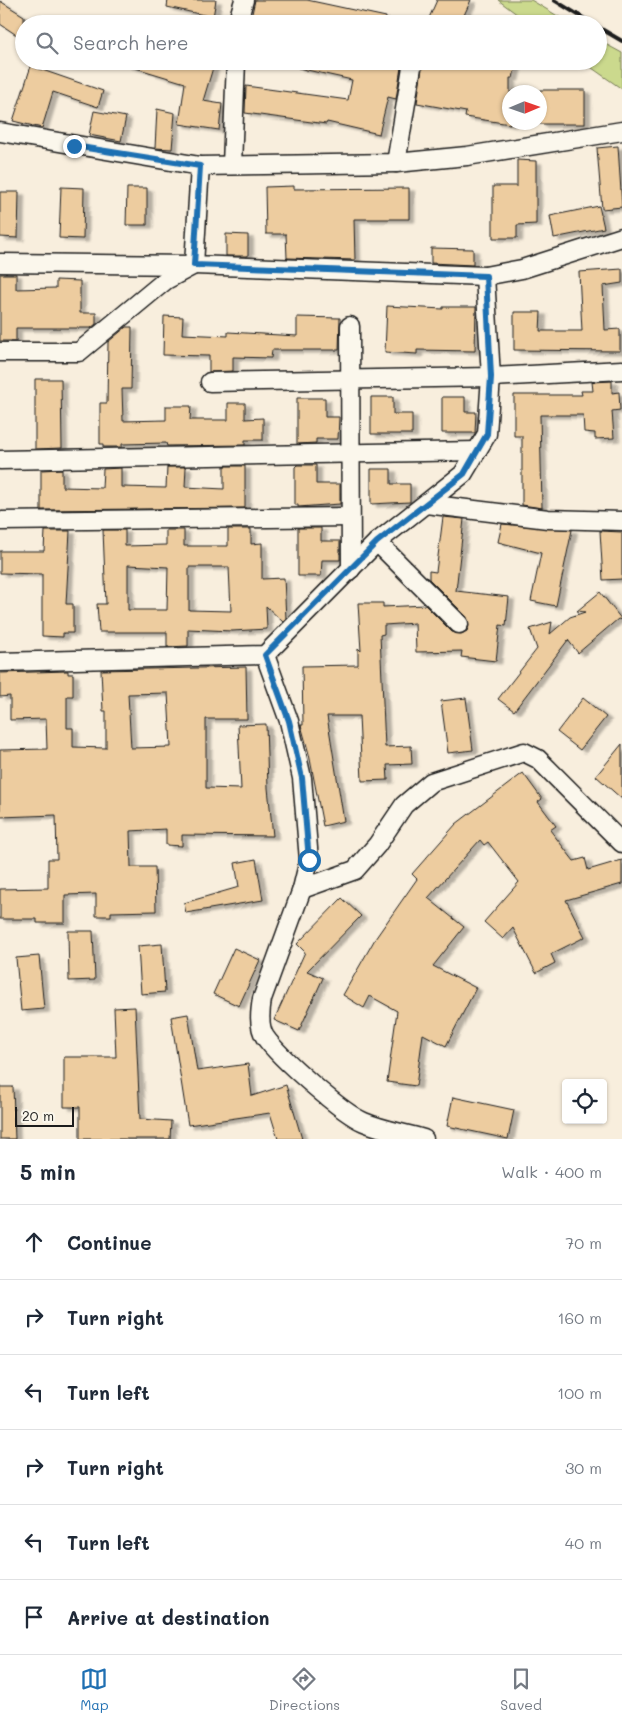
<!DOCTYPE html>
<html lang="en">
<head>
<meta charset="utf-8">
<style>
	:root { --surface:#fff; --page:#f2f2f3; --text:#1f2937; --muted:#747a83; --line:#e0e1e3; --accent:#1f6fb2 }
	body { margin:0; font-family:Mali,sans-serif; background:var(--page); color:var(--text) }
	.controls { position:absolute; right:15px; bottom:15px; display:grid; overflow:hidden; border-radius:5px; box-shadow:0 1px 4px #0004 }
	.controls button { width:45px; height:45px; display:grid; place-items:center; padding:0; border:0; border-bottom:1px solid var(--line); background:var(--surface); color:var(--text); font:25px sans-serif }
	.compass { position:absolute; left:502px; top:85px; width:45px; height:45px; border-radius:50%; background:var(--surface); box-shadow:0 1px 4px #0004; rotate:88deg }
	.scale { position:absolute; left:15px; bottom:12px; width:59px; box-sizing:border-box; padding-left:5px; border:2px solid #1c1c1c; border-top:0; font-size:14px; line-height:18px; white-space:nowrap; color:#1c1c1c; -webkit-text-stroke:4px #fbf7ec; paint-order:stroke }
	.stop { position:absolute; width:15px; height:15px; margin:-11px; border:4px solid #1f6fb2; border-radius:50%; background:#fff }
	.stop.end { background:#1f6fb2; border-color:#fff; box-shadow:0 1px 5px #0008 }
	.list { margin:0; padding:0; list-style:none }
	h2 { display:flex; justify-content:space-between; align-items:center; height:65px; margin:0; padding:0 20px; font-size:21px }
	h2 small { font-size:16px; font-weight:400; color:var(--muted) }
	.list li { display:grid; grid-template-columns:32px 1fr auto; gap:15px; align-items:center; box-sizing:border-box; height:75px; padding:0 20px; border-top:1px solid var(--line) }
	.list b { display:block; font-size:19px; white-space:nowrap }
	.list em { font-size:16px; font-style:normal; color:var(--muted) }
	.icon { flex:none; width:28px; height:28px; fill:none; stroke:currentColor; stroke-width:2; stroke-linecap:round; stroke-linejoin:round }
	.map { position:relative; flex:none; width:622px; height:1139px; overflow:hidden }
	.search { position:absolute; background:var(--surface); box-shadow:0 1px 4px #0004; left:15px; right:15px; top:15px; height:55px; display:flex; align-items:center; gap:12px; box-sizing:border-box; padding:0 18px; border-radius:28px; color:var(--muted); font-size:19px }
	.sheet { height:515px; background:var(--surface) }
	nav { display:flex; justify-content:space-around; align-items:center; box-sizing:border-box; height:70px; border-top:1px solid var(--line); background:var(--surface); font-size:14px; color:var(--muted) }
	nav a { display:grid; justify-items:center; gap:2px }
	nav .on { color:var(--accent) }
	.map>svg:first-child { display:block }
</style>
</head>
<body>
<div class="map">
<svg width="622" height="1139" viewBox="0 0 622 1139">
	<defs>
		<filter id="shadow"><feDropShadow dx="5.5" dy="3" stdDeviation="1" flood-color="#0004"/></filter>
	</defs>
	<rect width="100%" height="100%" fill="#f8eedd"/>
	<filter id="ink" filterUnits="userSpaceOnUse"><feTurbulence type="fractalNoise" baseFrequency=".02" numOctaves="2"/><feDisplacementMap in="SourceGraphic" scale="10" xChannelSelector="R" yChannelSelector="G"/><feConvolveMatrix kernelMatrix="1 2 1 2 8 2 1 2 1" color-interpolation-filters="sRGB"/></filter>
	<g filter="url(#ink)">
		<!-- green -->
		<g fill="#cbd98d" stroke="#747a54">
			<polygon points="498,0 531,0 571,24 530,24"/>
			<polygon points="598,40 622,53 622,89 582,61 598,61"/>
		</g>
		<!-- building -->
		<g fill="#edcc9f" stroke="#1c1c1c" fill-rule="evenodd" filter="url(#shadow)">
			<polygon points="168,0 216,0 213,17 167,7"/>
			<polygon points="255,0 307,0 386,17 385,24 280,24 251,18"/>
			<polygon points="437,0 471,0 460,24 441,24 429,18"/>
			<polygon points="0,1 24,16 24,40 0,24"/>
			<polygon points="126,61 215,61 203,101 222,104 219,130 179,124 185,83 126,65"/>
			<polygon points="299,61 402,61 396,99 388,97 379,134 327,122 326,124 245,113 246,86 348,100 352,80 298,68"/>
			<polygon points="423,61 517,61 513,78 510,78 510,124 465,117 466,112 417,103"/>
			<polygon points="31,66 103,91 98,107 53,92 42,128 13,121"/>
			<rect x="540" y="90" width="45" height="34"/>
			<polygon points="157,109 175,113 172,149 155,148"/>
			<polygon points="94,111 126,117 121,141 89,135"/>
			<polygon points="618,146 622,207 602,209 597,148"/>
			<polygon points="517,160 536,161 536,224 517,225 517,238 493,238 493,186 517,186"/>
			<polygon points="294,186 294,189 409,188 409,219 354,219 355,260 287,258 286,234 266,234 265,187"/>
			<polygon points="61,187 84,188 83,239 59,238"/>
			<polygon points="127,188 147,188 147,225 126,225"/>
			<polygon points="0,192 19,192 18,238 0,237"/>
			<polygon points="599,206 604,228 554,238 550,216"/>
			<polygon points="226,234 248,235 248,256 226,256"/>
			<polygon points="431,248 473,249 473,265 431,263"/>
			<polygon points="622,269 622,283 603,286 605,330 620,329 620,351 514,350 514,312 541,312 540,331 582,331 579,272"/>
			<polygon points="0,274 16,274 16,289 56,288 56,280 80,281 80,313 96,313 96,324 91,328 16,328 16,341 0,341"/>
			<polygon points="387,306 443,309 443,307 476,307 475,351 417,350 417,354 385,352"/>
			<polygon points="164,316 183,317 182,334 228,336 228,332 297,336 297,317 340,318 339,350 272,350 271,358 233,357 233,371 209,372 209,356 163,355"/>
			<polygon points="126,327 132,327 131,389 122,389 123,421 166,420 166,406 191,406 190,420 228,420 228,403 245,403 245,419 263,418 263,440 245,440 245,445 167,446 166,443 122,444 122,447 103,447 103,444 100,444 100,403 107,403 108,342"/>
			<polygon points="35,379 61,379 62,448 35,449"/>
			<polygon points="612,381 612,393 619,392 620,410 612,411 614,438 595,439 595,433 584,432 583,415 540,415 542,508 522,505 522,436 514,436 514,395 582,395 581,391 593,391 592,382"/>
			<polygon points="371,397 393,397 393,414 412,414 412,434 371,434"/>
			<polygon points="442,397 465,397 465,412 476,412 475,433 442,433"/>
			<polygon points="297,398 325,398 325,417 339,417 338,439 316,439 316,443 297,444"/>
			<polygon points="297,465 316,465 316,484 340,484 340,504 298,507 298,505 295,505 295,467"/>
			<polygon points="224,466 245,466 245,508 41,510 41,470 62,469 62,487 102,488 103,469 121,468 121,487 166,488 167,467 186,467 185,487 224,489"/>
			<polygon points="371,469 391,469 391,484 410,484 410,502 371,504"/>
			<polygon points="443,517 464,519 456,591 509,597 506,626 500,625 496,661 461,657 462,651 416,652 415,623 384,625 384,634 380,635 385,747 411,746 412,764 387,765 388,780 362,781 359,716 327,716 344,821 323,826 309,754 301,725 303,725 302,666 358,665 358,648 361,651 358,603 383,603 383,607 425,605 452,632 461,634 467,631 469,626 467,617 429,579 429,571 436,572"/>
			<polygon points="502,524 572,530 556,606 531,601 541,553 498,542"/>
			<polygon points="298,528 321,528 321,541 340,541 340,560 322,560 321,576 298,576"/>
			<path d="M228 529H251V544L262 543V579L284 578 286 619 283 622 266 606 267 629 232 631 188 629V646L167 647V632H99L97 604H106L103 530H125V546L166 545V530H184V546H228ZM128 565 168 567 167 610H128ZM189 567H229L231 611 189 610Z"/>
			<polygon points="45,531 70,531 66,604 73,604 73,633 63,633 63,637 42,636 42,574 0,573 0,551 44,551"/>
			<polygon points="600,531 622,532 622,579 603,580"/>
			<polygon points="600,592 622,620 618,619 578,653 568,640 514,711 498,699 537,649 530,629 552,622 550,634 570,617 585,612 577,611"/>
			<path d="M246 667 247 719H206V788L241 789 238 725 266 724 268 788 273 836 182 835V846L166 845V829L130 831 131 867H155L156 911 111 912V916H96V894L65 895V923H37V919H0V889L48 888V859H57L56 815 0 817V750L47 749 46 719 10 720V696L0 697V673L68 671V674H73V696H67V728H73V747L106 748V711H103L101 670ZM168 693 171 747 131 748 128 694Z"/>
			<polygon points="466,698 473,750 448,753 441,701"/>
			<polygon points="583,698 606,717 580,750 557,732"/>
			<polygon points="622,744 622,799 596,776"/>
			<polygon points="523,773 542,799 538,802 556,826 550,830 574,861 585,858 588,870 622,860 622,884 566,900 585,937 551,954 555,963 536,973 513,928 503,939 484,922 519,882 488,842 484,845 480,840 428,898 464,927 433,966 476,988 446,1046 423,1034 416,1086 387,1082 397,1011 370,996 364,1008 343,995 375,939 417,879 412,874 456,824"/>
			<polygon points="256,859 263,900 186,913 184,903 239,887 235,863"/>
			<polygon points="342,898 361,916 307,971 323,978 299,1031 274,1020 305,952 297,944"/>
			<polygon points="68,931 93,931 95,980 69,981"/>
			<polygon points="162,944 165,992 141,994 138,946"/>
			<polygon points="234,948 260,960 239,1006 213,994"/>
			<polygon points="39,956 44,1009 21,1011 16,958"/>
			<polygon points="135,1007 140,1119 171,1121 170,1139 80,1139 80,1107 64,1107 64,1057 116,1057 114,1008"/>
			<polygon points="188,1014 197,1071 248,1064 252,1096 286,1085 302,1139 278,1139 270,1113 188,1125 171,1017"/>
			<polygon points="0,1087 13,1087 15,1139 0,1139"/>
			<polygon points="453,1097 514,1110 508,1139 447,1126"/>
		</g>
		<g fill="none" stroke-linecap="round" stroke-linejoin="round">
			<defs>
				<g id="minor">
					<polyline points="237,24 244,0"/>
					<polyline points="0,132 200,166 396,163 467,156 622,131"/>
					<polyline points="396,163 413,61"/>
					<polyline points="232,165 236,61"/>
					<polyline points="200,166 194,265 485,276 522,269 622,237"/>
					<polyline points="0,263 192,265"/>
					<polyline points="350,326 351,569"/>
					<polyline points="0,352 79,352 166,280 194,265"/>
					<polyline points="210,382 491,377 622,370"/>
					<polyline points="0,460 477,451"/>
					<polyline points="426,504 548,519 622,521"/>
					<polyline points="0,521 350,517"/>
					<polyline points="377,542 459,624"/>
					<path d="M265 655 289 721 302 778 309 860 302 889 262 999C260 1011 258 1026 265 1037 279 1057 342 1113 364 1122 383 1130 404 1133 424 1139"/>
					<polyline points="0,662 265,655 377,542 463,474 487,434 491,377 485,276"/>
					<polyline points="302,889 355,870 377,845 404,805 431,782 524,752 538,759 622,843"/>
				</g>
			</defs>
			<!-- minor casing -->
			<use href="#minor" stroke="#1c1c1c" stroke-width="21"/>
			<!-- minor -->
			<use href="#minor" stroke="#fbf7ec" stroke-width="18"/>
			<!-- rail -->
			<g stroke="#1c1c1c" stroke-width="4">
				<polyline points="554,0 593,24"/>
				<polyline points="598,27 622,41"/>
			</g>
		</g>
	</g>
	<g fill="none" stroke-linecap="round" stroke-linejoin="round" filter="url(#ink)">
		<!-- route -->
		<polyline stroke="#1f6fb2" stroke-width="6" points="74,146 200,166 194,265 486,276 491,377 487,434 464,474 377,542 265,655 289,721 302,778 309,860"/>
	</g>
</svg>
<div class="controls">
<button><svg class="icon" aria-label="locate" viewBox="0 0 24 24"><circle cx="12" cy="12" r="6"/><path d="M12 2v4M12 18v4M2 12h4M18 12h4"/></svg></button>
</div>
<svg class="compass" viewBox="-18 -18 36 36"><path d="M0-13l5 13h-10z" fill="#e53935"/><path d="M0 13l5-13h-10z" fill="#747a83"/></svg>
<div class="scale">20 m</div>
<div class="stop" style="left:309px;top:860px"></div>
<div class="stop end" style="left:74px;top:146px"></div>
<div class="search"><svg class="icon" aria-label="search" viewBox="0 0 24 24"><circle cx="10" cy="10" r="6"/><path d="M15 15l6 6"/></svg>Search here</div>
</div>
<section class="sheet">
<h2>5 min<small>Walk · 400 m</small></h2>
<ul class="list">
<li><svg class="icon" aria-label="ahead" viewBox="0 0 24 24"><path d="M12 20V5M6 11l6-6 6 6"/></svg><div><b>Continue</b></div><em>70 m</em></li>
<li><svg class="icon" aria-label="right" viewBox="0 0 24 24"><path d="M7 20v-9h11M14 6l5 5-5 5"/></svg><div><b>Turn right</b></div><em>160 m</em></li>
<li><svg class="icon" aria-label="left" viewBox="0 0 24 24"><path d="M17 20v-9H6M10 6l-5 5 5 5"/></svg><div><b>Turn left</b></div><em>100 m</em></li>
<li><svg class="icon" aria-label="right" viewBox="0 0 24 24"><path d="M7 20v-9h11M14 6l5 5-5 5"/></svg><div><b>Turn right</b></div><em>30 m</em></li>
<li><svg class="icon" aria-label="left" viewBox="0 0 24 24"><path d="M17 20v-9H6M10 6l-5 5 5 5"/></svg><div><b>Turn left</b></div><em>40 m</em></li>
<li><svg class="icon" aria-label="arrive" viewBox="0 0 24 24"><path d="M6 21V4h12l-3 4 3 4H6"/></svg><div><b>Arrive at destination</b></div></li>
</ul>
</section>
<nav>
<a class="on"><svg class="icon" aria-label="map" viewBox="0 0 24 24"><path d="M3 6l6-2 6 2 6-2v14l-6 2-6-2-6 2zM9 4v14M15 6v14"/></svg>Map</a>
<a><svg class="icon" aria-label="directions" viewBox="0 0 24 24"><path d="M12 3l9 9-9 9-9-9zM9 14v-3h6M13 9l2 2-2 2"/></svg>Directions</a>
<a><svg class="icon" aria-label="saved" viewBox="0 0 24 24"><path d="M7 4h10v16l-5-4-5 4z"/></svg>Saved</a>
</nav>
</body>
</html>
